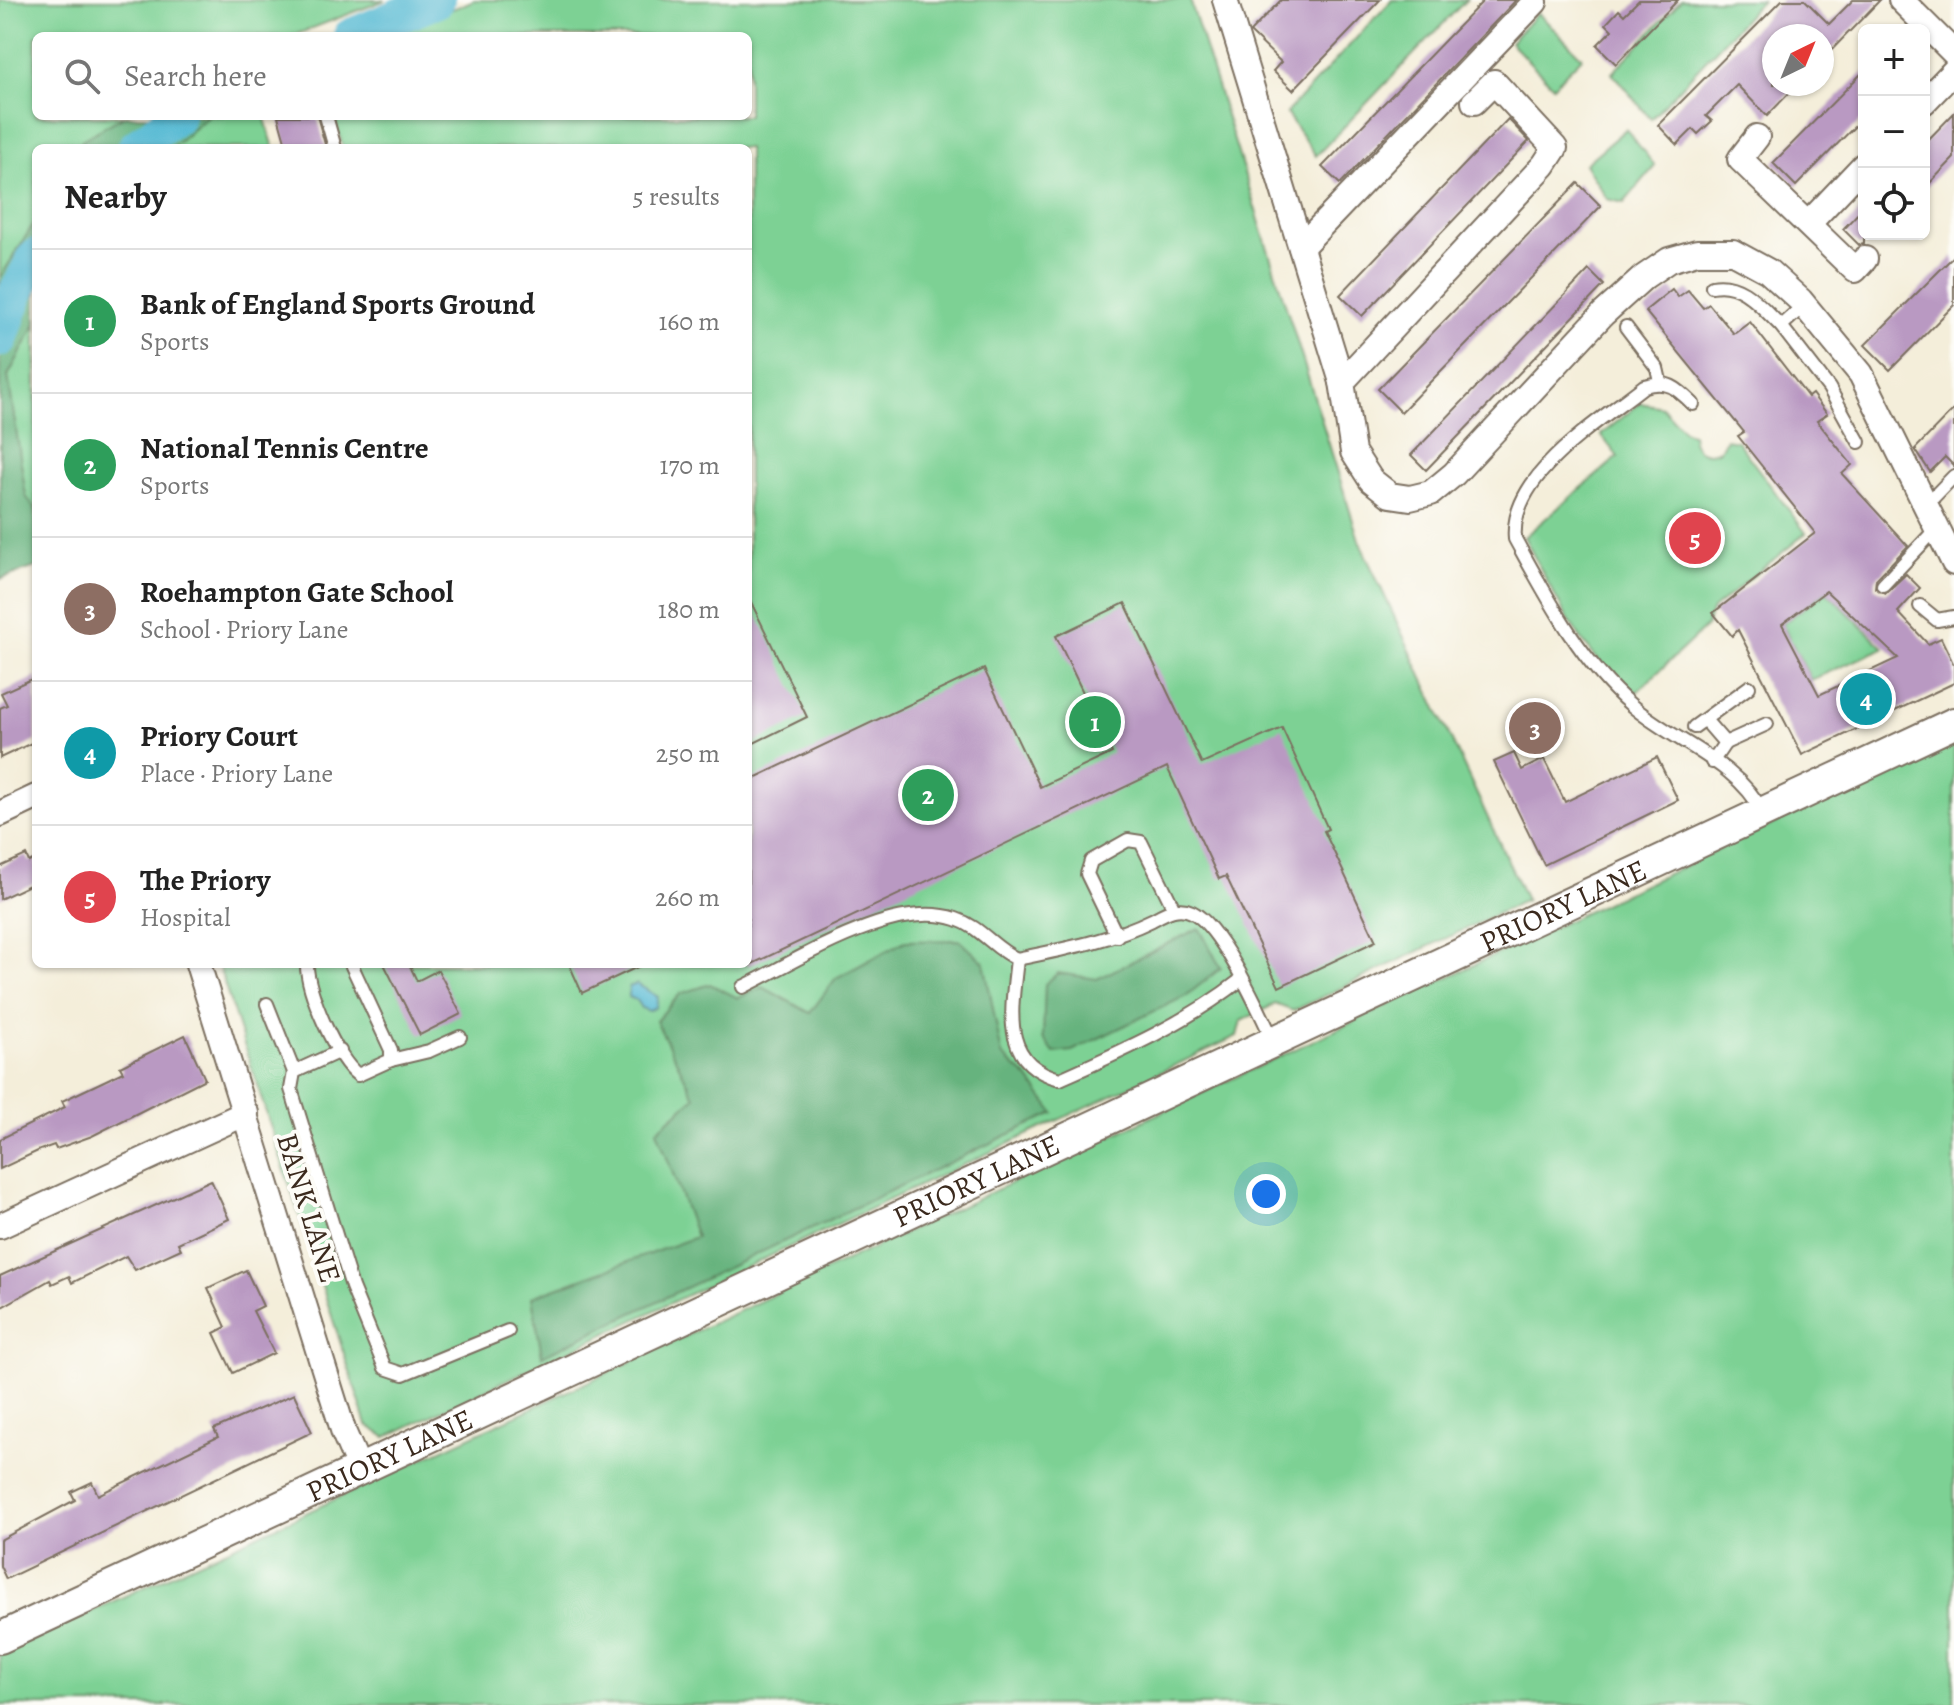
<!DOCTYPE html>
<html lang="en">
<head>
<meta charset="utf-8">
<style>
	:root { --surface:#fff; --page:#f2f2f2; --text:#222; --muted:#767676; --line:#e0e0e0; --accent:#d93025 }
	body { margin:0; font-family:Alegreya,serif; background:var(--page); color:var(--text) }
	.controls { position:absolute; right:24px; top:24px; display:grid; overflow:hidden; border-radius:12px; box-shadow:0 2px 6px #0004 }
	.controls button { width:72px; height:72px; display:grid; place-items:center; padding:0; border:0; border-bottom:2px solid var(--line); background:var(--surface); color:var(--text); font:40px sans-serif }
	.compass { position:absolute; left:1762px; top:24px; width:72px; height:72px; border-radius:50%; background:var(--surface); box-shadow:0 2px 6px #0004; rotate:43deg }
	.you { position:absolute; left:1266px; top:1194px; width:28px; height:28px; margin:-20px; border:6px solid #fff; border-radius:50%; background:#1a73e8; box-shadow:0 0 0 12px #1a73e833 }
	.badge { display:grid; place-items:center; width:52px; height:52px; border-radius:50%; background:var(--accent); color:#fff; font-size:26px; font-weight:700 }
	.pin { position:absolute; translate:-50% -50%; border:4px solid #fff; box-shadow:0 2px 8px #0006 }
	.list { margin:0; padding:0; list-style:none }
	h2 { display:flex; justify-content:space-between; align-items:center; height:104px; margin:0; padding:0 32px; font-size:34px }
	h2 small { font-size:26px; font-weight:400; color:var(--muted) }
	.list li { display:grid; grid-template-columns:52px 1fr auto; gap:24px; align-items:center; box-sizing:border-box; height:144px; padding:0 32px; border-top:2px solid var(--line) }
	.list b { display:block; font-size:30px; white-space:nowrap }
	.list p { margin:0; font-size:26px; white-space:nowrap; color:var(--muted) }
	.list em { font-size:26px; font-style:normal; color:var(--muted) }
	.icon { flex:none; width:44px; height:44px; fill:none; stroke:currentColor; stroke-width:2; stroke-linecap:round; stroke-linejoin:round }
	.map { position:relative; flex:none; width:1954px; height:1705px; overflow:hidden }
	.search { position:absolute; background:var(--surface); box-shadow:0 2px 6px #0004; left:32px; top:32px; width:720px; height:88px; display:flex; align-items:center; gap:20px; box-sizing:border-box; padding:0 28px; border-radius:12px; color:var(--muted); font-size:30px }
	.panel { position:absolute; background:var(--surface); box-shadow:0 2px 6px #0004; left:32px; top:144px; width:720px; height:824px; border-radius:12px }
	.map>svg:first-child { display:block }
</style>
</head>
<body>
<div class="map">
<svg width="1954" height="1705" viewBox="0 0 1954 1705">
	<rect width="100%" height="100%" fill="#fdfcf7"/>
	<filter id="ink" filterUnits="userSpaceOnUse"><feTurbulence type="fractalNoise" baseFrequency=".0125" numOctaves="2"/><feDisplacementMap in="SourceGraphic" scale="16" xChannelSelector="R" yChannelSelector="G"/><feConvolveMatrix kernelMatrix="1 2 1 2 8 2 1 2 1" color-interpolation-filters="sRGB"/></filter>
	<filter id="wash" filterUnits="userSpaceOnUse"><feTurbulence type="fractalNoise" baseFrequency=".006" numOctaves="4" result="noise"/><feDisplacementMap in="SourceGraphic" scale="32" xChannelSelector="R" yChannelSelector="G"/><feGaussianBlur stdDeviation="1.8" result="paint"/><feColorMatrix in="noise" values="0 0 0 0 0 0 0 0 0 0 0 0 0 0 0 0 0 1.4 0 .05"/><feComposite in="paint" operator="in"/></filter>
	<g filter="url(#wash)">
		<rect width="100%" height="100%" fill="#f4eeda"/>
		<!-- green -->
		<g fill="#7dd194" stroke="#5c7e59" stroke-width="2">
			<polygon points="0,0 385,0 292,36 36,36 36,116 264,116 274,148 36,148 36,542 0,553"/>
			<polygon points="474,0 1190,0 1360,543 1526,900 1293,1011 1275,1004 1241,1021 1237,1036 386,1437 367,1425 218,964 748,964 748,148 343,148 334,116 748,116 748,36 388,36"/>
			<polygon points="1392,0 1466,0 1316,156 1286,113"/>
			<polygon points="1681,0 1762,0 1651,119 1612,73"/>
			<polygon points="1538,13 1582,57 1553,86 1510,42"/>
			<polygon points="1626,129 1655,166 1624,203 1607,199 1585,164"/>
			<path d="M1640 403 1662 407 1683 430 1692 434C1693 451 1705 457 1720 450L1726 439 1737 441 1806 533 1713 609 1706 627 1637 692C1580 658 1554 593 1524 537L1618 457 1601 435Z"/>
			<polygon points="1826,591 1884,648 1811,680 1782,624"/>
			<path d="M1954 740V1705H0V1653C654 1356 1302 1043 1954 740Z"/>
		</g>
		<!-- forest -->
		<g fill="#66b37e" stroke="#506e4e" stroke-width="2">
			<polygon points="124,116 208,116 172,148 76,148 85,138"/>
			<polygon points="36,220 36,324 8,376 26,496 36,511 36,567 0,579 0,278"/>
			<polygon points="1199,928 1221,968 1186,996 1072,1051 1054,1053 1043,1038 1045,984 1058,973 1097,979"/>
			<polygon points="959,940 984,962 1002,1055 1028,1078 1054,1113 542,1356 532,1297 696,1237 657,1130 695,1097 656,1021 680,994 710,984 738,998 763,987 810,1013 836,978 905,941"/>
		</g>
		<!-- water -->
		<polygon fill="#54b9d3" stroke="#487278" stroke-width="2" points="637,984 658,997 656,1007 649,1011 641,1008 636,1000 629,997 629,987"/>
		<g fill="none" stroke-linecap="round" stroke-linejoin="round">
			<!-- river -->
			<g stroke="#54b9d3" stroke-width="36">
				<polyline points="351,36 437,0"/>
				<polyline points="135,148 177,116"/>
				<polyline points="0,339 16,293 36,256"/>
			</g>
		</g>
		<g id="blocks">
			<!-- building -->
			<g fill="#b999c2" fill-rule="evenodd">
				<polygon points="1281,0 1380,0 1293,90 1273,71 1281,62 1250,32"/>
				<polygon points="1484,0 1516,0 1340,184 1322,167"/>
				<polygon points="1639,0 1678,0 1616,64 1597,45 1612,30 1606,24 1619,10 1624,15"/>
				<polygon points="1782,0 1805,0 1829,24 1853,0 1880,0 1822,60 1822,36 1774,36 1774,84 1798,84 1767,116 1737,85 1706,116 1712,121 1698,134 1693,129 1677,145 1658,125"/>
				<polygon points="1864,71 1864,117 1796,186 1773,163"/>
				<polygon points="1954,113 1954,158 1924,189 1924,144"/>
				<polygon points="278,116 317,116 326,148 287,148"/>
				<polygon points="1508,119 1529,141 1362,316 1340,295"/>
				<polygon points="1578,183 1601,206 1401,412 1378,389"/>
				<polygon points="1864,207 1864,244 1859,245 1843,229"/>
				<polygon points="1954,256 1954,305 1890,370 1865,345"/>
				<polygon points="1589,270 1604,285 1426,470 1411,455"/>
				<path d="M1672 289 1678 297 1688 290 1703 308 1709 304 1734 334 1750 322 1808 397 1812 394 1827 414 1817 421 1852 465 1842 474 1908 546 1876 579 1875 588 1886 593 1906 574 1920 588 1898 612 1928 644 1941 638 1954 665V683L1802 755 1738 630 1732 636 1713 613 1815 533 1738 436 1744 432 1645 311ZM1826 591 1898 658 1819 695 1782 624Z"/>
				<polygon points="1954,409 1954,466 1945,457 1930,472 1915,449"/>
				<polygon points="748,596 807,717 748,746"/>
				<polygon points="1125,603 1202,764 1282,728 1328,829 1324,831 1376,941 1279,987 1226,876 1219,879 1167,767 748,966 748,781 984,669 1040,787 1112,753 1056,636"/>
				<polygon points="36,677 36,741 0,758 0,708 7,705 1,693"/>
				<polygon points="1514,753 1522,770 1544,759 1565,802 1657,757 1678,800 1544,865 1494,762"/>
				<polygon points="26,855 29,862 36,858 36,882 0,899 0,867"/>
				<polygon points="384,964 409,964 417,981 438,970 461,1014 420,1035"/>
				<polygon points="569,964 644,964 582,993"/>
				<polygon points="185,1035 205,1079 92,1136 56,1149 54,1145 40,1150 0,1169 0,1139 65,1107 62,1101 123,1072 120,1067"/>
				<polygon points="211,1180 229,1219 178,1243 181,1249 135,1270 126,1256 72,1283 69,1276 52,1284 50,1280 0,1308 0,1276"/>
				<polygon points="246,1270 263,1306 253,1311 274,1353 233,1373 214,1333 226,1327 208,1288"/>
				<polygon points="294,1394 312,1432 6,1579 0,1566 0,1540 75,1500 71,1492 92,1482 98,1495 218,1437 214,1429"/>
			</g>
		</g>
	</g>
	<g filter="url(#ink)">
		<use href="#blocks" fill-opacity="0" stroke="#7c6f60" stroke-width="2"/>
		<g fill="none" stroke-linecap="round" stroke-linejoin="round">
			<defs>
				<g id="service">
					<polyline points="326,116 335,148"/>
					<path d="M1712 286C1742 280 1761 307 1781 326L1804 305"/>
					<polyline points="1781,326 1829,388 1859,442"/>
					<polyline points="1626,327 1657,368 1660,381"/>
					<path d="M1693 404C1677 388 1667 379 1644 386 1599 422 1509 475 1515 539 1547 597 1581 662 1631 705 1672 741 1738 762 1763 813"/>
					<polyline points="1924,507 1954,476"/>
					<polyline points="1883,585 1935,530"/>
					<polyline points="1920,606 1937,620 1954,617"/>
					<polyline points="1706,721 1725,743 1712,762"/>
					<polyline points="1694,727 1749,687"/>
					<polyline points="1725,743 1767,724"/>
					<polyline points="1117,936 1087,874 1091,861 1128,840 1141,842 1174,909"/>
					<path d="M1017 959C1064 949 1109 941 1152 920 1165 913 1177 905 1192 912 1221 926 1259 1010 1273 1040"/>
					<path d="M307 964C306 990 337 1060 358 1075L391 1060V1050L351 964"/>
					<path d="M743 987C799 960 893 898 956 919 981 927 994 949 1017 959 1012 1008 999 1064 1060 1079 1125 1050 1186 1023 1242 979"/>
					<polyline points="267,1004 294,1072"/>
					<polyline points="340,1051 294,1072 291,1089 352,1287 385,1368 403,1374 508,1331"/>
					<polyline points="391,1060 429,1051 460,1037"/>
				</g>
				<g id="minor">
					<polyline points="1225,0 1342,382 1353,452 1371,480 1390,495 1410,498 1431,493 1454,474 1603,314 1644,277 1669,260 1697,252 1733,252 1768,271 1800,300 1861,374 1954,563"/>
					<polyline points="1901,0 1954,53"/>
					<polyline points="1924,102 1954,71"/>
					<polyline points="1757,137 1740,159 1855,270 1865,259"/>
					<polyline points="1809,223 1864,165"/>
					<polyline points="1301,247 1535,2"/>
					<polyline points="1342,382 1544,165 1555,148 1494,82 1474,102"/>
					<polyline points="0,814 36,797"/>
					<polyline points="198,964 344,1433 360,1470"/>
					<polyline points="0,1226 246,1113"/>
				</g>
				<g id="tertiary">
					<path id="s1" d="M0 1638 1954 723"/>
				</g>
			</defs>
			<!-- service casing -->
			<use href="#service" stroke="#7c6f60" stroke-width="16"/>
			<!-- minor casing -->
			<use href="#minor" stroke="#7c6f60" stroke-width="28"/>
			<!-- tertiary casing -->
			<use href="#tertiary" stroke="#7c6f60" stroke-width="34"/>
			<!-- service -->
			<use href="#service" stroke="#fff" stroke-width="12"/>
			<!-- minor -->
			<use href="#minor" stroke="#fff" stroke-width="24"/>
			<!-- tertiary -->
			<use href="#tertiary" stroke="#fff" stroke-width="30"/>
		</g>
	</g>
	<g text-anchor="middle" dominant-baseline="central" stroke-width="8" stroke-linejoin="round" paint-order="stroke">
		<!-- street labels -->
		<g font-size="30" fill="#3b2a1e" stroke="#fdfcf7">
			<text stroke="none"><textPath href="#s1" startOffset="1726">PRIORY LANE</textPath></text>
			<text stroke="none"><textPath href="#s1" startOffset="1078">PRIORY LANE</textPath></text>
			<text transform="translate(309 1208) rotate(73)">BANK LANE</text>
			<text stroke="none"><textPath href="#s1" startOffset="430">PRIORY LANE</textPath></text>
		</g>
	</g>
</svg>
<div class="controls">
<button>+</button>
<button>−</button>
<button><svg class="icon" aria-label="locate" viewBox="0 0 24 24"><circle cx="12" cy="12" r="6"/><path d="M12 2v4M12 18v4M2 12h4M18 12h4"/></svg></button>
</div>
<svg class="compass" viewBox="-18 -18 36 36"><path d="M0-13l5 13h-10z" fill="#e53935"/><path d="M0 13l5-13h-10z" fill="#767676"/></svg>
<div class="you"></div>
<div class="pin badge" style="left:1095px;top:722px;background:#2e9e5b">1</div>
<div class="pin badge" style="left:928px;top:795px;background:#2e9e5b">2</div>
<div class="pin badge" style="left:1535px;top:728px;background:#8d6e63">3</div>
<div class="pin badge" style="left:1866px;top:699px;background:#0f9aa8">4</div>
<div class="pin badge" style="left:1695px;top:538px;background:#e0444e">5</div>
<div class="search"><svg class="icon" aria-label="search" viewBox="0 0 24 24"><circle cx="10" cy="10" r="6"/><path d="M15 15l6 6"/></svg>Search here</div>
<section class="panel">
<h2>Nearby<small>5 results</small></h2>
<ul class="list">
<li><span class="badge" style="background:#2e9e5b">1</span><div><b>Bank of England Sports Ground</b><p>Sports</p></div><em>160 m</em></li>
<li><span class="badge" style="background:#2e9e5b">2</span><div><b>National Tennis Centre</b><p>Sports</p></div><em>170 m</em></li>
<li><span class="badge" style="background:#8d6e63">3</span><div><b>Roehampton Gate School</b><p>School · Priory Lane</p></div><em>180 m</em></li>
<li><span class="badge" style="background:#0f9aa8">4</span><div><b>Priory Court</b><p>Place · Priory Lane</p></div><em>250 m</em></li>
<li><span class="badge" style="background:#e0444e">5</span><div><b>The Priory</b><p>Hospital</p></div><em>260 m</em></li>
</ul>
</section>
</div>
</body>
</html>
